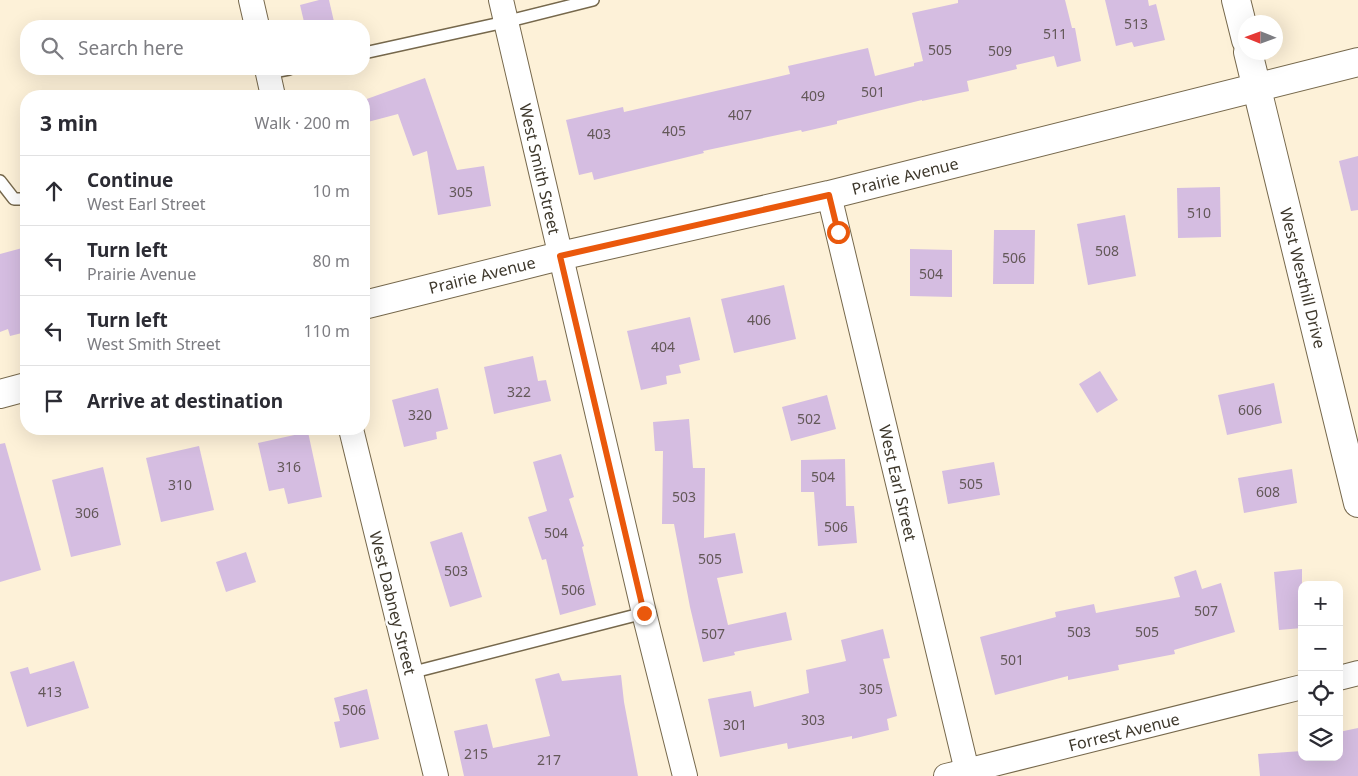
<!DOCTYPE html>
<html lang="en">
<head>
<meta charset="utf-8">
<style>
	:root { --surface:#fff; --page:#f2f2f3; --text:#2b2b33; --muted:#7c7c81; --line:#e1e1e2 }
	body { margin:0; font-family:"Noto Sans",sans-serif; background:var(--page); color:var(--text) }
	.controls { position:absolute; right:15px; bottom:15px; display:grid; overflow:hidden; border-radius:10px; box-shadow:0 5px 20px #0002 }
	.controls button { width:45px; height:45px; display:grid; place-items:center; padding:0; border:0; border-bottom:1px solid var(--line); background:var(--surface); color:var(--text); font:25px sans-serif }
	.compass { position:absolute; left:1238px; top:15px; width:45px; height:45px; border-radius:50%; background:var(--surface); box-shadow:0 5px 20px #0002; rotate:271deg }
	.stop { position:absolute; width:15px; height:15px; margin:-11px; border:4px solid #ea580c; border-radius:50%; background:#fff }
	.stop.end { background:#ea580c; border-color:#fff; box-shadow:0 1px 5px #0008 }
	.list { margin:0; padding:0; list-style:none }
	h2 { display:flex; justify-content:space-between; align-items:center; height:65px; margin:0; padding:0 20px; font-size:21px }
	h2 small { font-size:16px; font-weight:400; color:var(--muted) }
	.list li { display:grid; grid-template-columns:32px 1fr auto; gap:15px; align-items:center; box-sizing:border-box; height:70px; padding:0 20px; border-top:1px solid var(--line) }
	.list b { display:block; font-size:19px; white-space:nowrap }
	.list p { margin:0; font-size:16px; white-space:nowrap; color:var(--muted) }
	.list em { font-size:16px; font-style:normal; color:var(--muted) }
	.icon { flex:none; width:28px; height:28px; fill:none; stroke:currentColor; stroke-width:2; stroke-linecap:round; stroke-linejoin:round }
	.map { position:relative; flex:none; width:1358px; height:776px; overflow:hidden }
	.search { position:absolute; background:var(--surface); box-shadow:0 5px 20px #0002; left:20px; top:20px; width:350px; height:55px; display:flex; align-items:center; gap:12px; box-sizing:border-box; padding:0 18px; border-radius:20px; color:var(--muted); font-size:19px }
	.panel { position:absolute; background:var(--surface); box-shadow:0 5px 20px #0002; left:20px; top:90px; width:350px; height:345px; border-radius:20px }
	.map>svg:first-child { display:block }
</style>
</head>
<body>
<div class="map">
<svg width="1358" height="776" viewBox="0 0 1358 776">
	<rect width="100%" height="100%" fill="#fdf1d8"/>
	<!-- building -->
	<g fill="#d5bde1">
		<polygon points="319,0 329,0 335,26 305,26 300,5"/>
		<polygon points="958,0 1065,0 1072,28 1075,28 1081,61 1057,67 1054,56 1016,65 1017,69 967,81 969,91 922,101 922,100 837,121 837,124 802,132 801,130 703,151 704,153 594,180 592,172 579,175 566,120 623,107 624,112 790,74 788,66 868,48 875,76 914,66 914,63 923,61 912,13 958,3"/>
		<polygon points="1105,0 1148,0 1149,6 1156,4 1165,40 1134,47 1132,42 1116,46"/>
		<polygon points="425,78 457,170 484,166 491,206 438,215 427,151 413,156 398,114 364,123 364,100"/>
		<polygon points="1358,156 1358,210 1351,211 1339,161"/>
		<polygon points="1220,187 1221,237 1178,238 1177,188"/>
		<polygon points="1125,215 1136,276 1088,285 1077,224"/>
		<polygon points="994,230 1035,230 1034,284 993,284"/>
		<polygon points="26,247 26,332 10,336 8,329 0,332 0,254"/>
		<polygon points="910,249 952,250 952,297 910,296"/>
		<polygon points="784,285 796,339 734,353 721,299"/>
		<polygon points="690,317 700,360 679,365 681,373 666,376 667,384 641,390 627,331"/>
		<polygon points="533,356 538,381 546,380 551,401 494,414 484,367"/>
		<polygon points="1100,371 1118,400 1097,413 1079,384"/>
		<polygon points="1274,383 1282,423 1227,435 1218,395"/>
		<polygon points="438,388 448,429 436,432 437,439 404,447 392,400"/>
		<polygon points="827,395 836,429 791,441 782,407"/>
		<polygon points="689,419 693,468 705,468 704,538 735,533 743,573 717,578 728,625 786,612 792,640 734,652 735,655 703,662 690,607 674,524 662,524 663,451 655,451 653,422"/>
		<polygon points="308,432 322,497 288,504 284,488 269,491 258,443"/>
		<polygon points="5,443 41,570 0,582 0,444"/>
		<polygon points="199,446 214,510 161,522 146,458"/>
		<polygon points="561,454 574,497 569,499 584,546 582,547 596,605 560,615 546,559 542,560 528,517 547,511 533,462"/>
		<polygon points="845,459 846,506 854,506 857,543 818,546 814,492 801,492 801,460"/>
		<polygon points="994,462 1000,495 948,504 942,471"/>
		<polygon points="103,467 121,545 71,557 52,480"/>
		<polygon points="1292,469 1297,503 1244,513 1238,478"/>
		<polygon points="462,532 482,597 450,607 430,542"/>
		<polygon points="246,552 256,582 226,592 216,562"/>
		<polygon points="1302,569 1302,628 1279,630 1274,572"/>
		<polygon points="1196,570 1202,589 1221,583 1235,632 1174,650 1175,654 1118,665 1119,670 1068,680 1068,676 995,695 980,637 1056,617 1055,612 1094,604 1096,613 1180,597 1174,577"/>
		<polygon points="883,629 890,658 883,659 897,716 887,719 889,730 852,739 852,736 788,749 787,743 720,757 708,699 751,691 754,707 809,693 806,670 846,661 841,640"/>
		<polygon points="74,661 89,708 27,727 10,672 28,667 30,674"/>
		<polygon points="559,673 562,681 621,675 624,702 638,776 464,776 454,731 487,724 493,748 550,736 535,679"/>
		<polygon points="367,689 379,739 340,748 334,722 340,721 334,698"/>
		<polygon points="1358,728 1358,776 1260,776 1258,754 1302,751 1302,757 1339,757 1339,732"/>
	</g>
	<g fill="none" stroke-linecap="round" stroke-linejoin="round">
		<defs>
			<g id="lane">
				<polyline points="364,53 505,22 593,0"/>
				<polyline points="268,73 289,69"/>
				<polyline points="0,181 14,199 26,199"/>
				<polyline points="410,673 644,613"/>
			</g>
			<g id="street">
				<polyline points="251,0 257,26"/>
				<polyline points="501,0 644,613 685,776"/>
				<polyline points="267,69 273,96"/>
				<polyline points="829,195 967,771"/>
				<polyline points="351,429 436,776"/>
				<polyline points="1339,678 1358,673"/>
				<polyline points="946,776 1302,687"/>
			</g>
			<g id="secondary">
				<polyline points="1236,0 1246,40"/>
				<polyline points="1248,52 1358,503"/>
				<polyline points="364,305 560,256 829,195 1358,62"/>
				<polyline points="0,394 26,387"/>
			</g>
		</defs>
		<!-- lane casing -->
		<use href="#lane" stroke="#76684c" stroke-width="14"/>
		<!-- street casing -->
		<use href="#street" stroke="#76684c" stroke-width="26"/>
		<!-- secondary casing -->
		<use href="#secondary" stroke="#76684c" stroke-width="30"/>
		<!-- lane -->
		<use href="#lane" stroke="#fff" stroke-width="11"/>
		<!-- street -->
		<use href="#street" stroke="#fff" stroke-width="24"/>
		<!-- secondary -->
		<use href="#secondary" stroke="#fff" stroke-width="28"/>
	</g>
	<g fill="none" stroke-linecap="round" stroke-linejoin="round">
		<!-- route -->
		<polyline stroke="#ea580c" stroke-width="6" points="644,613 560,256 829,195 838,232"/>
	</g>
	<g text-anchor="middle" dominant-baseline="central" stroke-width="5" stroke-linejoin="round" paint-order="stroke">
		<!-- number labels -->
		<g font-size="14" fill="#635858">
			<text x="1136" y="23">513</text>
			<text x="1055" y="33">511</text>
			<text x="940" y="49">505</text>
			<text x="1000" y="50">509</text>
			<text x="873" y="91">501</text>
			<text x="813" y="95">409</text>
			<text x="740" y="114">407</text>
			<text x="674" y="130">405</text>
			<text x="599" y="133">403</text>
			<text x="461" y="191">305</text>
			<text x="1199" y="212">510</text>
			<text x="1107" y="250">508</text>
			<text x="1014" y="257">506</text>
			<text x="931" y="273">504</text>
			<text x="759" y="319">406</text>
			<text x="663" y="346">404</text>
			<text x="519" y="391">322</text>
			<text x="1250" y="409">606</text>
			<text x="420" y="414">320</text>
			<text x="809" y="418">502</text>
			<text x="289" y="466">316</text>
			<text x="823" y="476">504</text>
			<text x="971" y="483">505</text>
			<text x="180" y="484">310</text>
			<text x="1268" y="491">608</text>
			<text x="684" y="496">503</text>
			<text x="87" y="512">306</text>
			<text x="836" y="526">506</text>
			<text x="556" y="532">504</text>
			<text x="710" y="558">505</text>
			<text x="456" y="570">503</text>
			<text x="573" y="589">506</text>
			<text x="1206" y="610">507</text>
			<text x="1079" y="631">503</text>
			<text x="1147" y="631">505</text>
			<text x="713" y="633">507</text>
			<text x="1012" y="659">501</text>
			<text x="871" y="688">305</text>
			<text x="50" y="691">413</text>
			<text x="354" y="709">506</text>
			<text x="813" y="719">303</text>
			<text x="735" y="724">301</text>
			<text x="476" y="753">215</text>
			<text x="549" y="759">217</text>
		</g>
		<!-- street labels -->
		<g font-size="16" fill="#3d372b" stroke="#fff">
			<text transform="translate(540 169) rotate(77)">West Smith Street</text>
			<text transform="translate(905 176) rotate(-14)">Prairie Avenue</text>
			<text transform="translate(482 275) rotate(-14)">Prairie Avenue</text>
			<text transform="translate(1303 278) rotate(76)">West Westhill Drive</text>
			<text transform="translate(898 483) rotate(77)">West Earl Street</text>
			<text transform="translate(393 603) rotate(76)">West Dabney Street</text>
			<text transform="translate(1124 732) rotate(-14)">Forrest Avenue</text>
		</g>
	</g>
</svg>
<div class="controls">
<button>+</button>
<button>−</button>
<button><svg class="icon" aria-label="locate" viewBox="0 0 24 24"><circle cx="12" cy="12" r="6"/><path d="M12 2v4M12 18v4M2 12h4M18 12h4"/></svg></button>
<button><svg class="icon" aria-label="layers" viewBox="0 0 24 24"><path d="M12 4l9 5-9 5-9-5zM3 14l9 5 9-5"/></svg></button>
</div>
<svg class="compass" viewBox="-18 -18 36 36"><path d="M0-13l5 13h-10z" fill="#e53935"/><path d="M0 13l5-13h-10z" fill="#7c7c81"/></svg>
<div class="stop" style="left:838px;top:232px"></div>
<div class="stop end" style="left:644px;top:613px"></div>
<div class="search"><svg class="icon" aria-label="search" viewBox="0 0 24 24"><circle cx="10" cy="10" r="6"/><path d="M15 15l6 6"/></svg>Search here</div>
<section class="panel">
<h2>3 min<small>Walk · 200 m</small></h2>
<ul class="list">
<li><svg class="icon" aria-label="ahead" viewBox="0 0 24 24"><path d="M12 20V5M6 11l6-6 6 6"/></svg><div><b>Continue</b><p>West Earl Street</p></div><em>10 m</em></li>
<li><svg class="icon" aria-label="left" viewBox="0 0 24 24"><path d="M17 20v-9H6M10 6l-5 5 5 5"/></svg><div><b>Turn left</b><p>Prairie Avenue</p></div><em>80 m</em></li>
<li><svg class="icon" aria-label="left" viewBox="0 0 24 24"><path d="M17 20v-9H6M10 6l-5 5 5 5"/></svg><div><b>Turn left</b><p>West Smith Street</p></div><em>110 m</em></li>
<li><svg class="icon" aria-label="arrive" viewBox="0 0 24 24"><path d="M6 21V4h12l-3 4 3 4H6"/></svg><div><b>Arrive at destination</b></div></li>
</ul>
</section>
</div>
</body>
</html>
